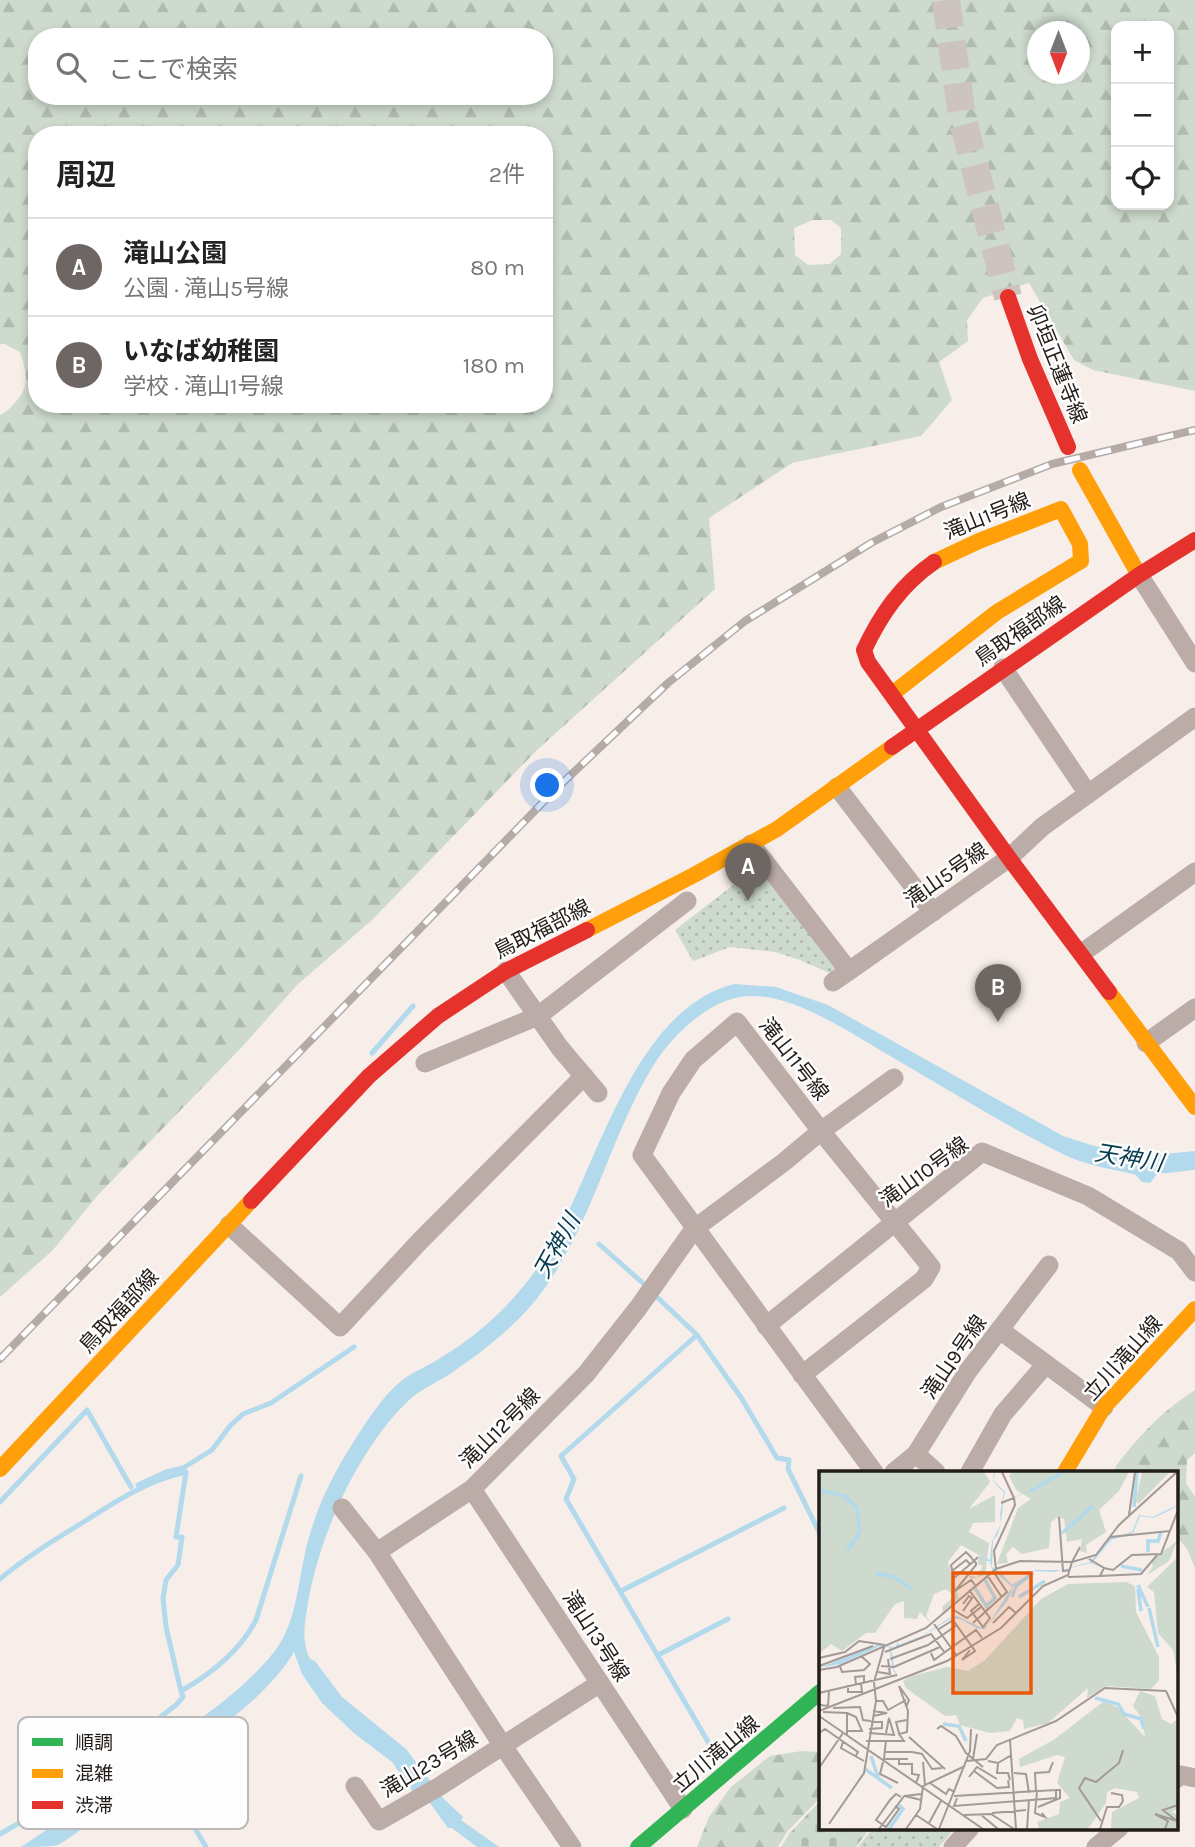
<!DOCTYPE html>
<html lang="ja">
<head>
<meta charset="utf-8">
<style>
	:root { --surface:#fff; --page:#f2f2f2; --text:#222; --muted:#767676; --line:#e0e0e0; --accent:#6d6662 }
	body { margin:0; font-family:Karla,"Noto Sans JP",sans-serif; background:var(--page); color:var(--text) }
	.controls { position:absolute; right:21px; top:21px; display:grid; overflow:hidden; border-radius:14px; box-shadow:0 4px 10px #0003 }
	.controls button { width:63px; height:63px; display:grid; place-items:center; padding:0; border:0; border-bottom:2px solid var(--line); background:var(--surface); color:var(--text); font:35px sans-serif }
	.compass { position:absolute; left:1027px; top:21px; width:63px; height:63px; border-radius:50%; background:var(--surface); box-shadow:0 4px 10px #0003; rotate:180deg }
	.you { position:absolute; left:548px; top:786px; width:24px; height:24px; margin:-18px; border:5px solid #fff; border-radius:50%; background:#1a73e8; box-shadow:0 0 0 10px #1a73e833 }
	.badge { display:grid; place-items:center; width:46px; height:46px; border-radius:50%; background:var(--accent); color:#fff; font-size:23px; font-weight:700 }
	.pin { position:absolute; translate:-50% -58px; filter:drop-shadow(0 2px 4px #0008) }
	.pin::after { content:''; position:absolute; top:37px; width:24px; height:21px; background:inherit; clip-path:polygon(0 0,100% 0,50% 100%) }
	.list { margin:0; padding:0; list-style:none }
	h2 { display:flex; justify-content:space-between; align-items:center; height:91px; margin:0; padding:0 28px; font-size:30px }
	h2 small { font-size:23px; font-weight:400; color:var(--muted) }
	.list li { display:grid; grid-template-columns:46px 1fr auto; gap:21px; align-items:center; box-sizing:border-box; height:98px; padding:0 28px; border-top:2px solid var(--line) }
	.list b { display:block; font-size:26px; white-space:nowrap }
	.list p { margin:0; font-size:23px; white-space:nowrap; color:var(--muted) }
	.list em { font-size:23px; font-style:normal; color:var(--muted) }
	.icon { flex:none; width:38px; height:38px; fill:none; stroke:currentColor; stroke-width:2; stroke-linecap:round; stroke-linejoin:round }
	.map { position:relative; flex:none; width:1195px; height:1847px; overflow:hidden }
	.search { position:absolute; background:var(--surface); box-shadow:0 4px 10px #0003; left:28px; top:28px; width:525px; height:77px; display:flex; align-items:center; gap:18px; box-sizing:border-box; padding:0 24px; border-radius:28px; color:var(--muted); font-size:26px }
	.panel { position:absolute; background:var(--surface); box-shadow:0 4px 10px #0003; left:28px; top:126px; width:525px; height:287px; border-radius:28px }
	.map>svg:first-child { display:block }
</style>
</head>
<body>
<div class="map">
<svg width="1195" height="1847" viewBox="0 0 1195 1847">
	<defs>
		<pattern id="forest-firs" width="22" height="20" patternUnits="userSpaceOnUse" patternTransform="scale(1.75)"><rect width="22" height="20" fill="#cddacd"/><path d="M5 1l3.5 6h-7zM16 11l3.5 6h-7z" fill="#b0bbaf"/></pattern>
		<pattern id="cemetery-stones" width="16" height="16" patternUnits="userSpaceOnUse" patternTransform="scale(1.75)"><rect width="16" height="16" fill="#cddacd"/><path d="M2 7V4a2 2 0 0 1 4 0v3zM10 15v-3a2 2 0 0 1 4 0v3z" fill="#b0bbaf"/></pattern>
		<pattern id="park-dots" width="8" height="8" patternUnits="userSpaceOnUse" patternTransform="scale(1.75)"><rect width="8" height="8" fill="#cddacd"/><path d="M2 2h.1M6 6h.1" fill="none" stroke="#b0bbaf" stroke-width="1.8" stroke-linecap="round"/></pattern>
	</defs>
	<rect width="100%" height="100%" fill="#f7eee9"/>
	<!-- forest -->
	<g fill="url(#forest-firs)" fill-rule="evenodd">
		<path d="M0 0H1195V391L1093 370 1074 360 1029 283 983 298 967 320 968 341 939 362 952 400 921 436 792 463 709 518 715 589 536 751 372 920 297 985 241 1048 97 1196 53 1250 0 1297V415C9 412 23 395 25 386 28 375 23 361 20 352L5 344H0ZM1116 26H1169V205H1116ZM1038 32H1080V74H1038ZM37 37H544V96H37ZM37 135H544V404H37ZM813 220H831L841 228V254L830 264 808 265 795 255 794 228Z"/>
		<path d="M1195 1390V1453L1187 1460 1186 1483 1195 1497V1568L1187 1549 1176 1536V1472H1114L1116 1466C1140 1435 1162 1411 1195 1390Z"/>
		<polygon points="802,1751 820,1752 820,1798 787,1832 778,1847 697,1847 709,1817 731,1787 770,1756"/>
	</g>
	<!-- cemetery -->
	<polygon fill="url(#cemetery-stones)" points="820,1801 820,1828 870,1828 856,1847 781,1847 789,1834"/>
	<!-- park -->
	<g fill="url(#park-dots)">
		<polygon points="750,872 760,872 839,970 832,974 800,960 775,952 730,947 693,961 675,930"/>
		<polygon points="873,1828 955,1828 939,1847 858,1847"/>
	</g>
	<!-- water -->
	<path fill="#b2d9ec" d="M734 984 776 987 828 1005 1063 1136 1094 1146 1144 1156 1195 1151V1170L1157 1174 1150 1183 1142 1182 1136 1175C1111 1168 1085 1166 1063 1154 1006 1126 952 1092 897 1060 856 1037 789 988 740 997 705 1003 671 1037 653 1066 610 1137 593 1221 544 1289 520 1323 485 1350 450 1374 436 1383 421 1389 408 1401 357 1450 317 1540 307 1609 304 1626 302 1643 310 1659L315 1661 342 1697 406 1749 444 1799 463 1817 461 1820 499 1847H477L452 1828H448L430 1803 413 1792 392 1762 355 1734 322 1703 302 1674 294 1652C259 1711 177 1755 122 1795 100 1811 82 1832 58 1845 49 1847 32 1847 21 1847 56 1825 86 1798 120 1774 171 1738 235 1701 274 1652 298 1622 298 1577 308 1541 317 1507 332 1476 351 1446 364 1425 381 1398 400 1382 413 1371 431 1365 445 1355 484 1331 519 1297 544 1258 596 1176 629 1011 734 984Z"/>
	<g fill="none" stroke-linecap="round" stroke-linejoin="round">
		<!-- stream -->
		<g stroke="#b2d9ec" stroke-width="5">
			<polyline points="372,1053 413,1006"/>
			<polyline points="599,1244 645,1285"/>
			<polyline points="658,1298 697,1335 742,1399 777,1458 789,1460 788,1469 820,1534"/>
			<polyline points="697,1335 561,1456 574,1479 566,1499 717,1757"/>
			<polyline points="138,1485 166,1472 183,1468 212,1450 230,1426 243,1414 271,1403 354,1347"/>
			<polyline points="0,1502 87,1410 131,1487"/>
			<path d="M0 1579C26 1557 56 1539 85 1521 117 1501 148 1480 186 1472L176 1537H182L178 1565 166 1580 163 1598 166 1627 181 1691"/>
			<polyline points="623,1590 784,1508"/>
			<polyline points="660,1654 728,1619"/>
			<polyline points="197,1765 169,1784 206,1847"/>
			<path d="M0 1834 33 1815 176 1705 183 1697 181 1691C211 1674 240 1651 256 1620L301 1476"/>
		</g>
		<!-- secondary-tunnel -->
		<polyline stroke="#cdc4bf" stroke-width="28" stroke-dasharray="28 14" stroke-linecap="butt" points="946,0 962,117 1008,297"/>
		<!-- street -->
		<g stroke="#bcaca8" stroke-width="19">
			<polyline points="1139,575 1195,663"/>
			<polyline points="1003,668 1088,794"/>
			<polyline points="837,787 933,912"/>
			<polyline points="751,844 849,971 1009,858 1042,827 1195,717"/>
			<polyline points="1082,953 1195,872"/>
			<polyline points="506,971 560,1048 598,1093"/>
			<polyline points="833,982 849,971"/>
			<polyline points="1146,1043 1195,1008"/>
			<polyline points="425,1063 538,1016 687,901"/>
			<polyline points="229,1225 340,1327 420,1241 584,1076"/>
			<polyline points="766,1326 982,1152 1088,1196 1179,1251 1195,1272"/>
			<polyline points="1000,1330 1104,1407"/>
			<polyline points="802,1375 924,1279 931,1267 821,1131 737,1022 693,1060 671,1093 642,1155 874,1472"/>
			<polyline points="894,1472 916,1454"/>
			<polyline points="936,1472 916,1454 968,1371 1049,1265"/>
			<polyline points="970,1472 1003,1414 1046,1364"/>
			<polyline points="472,1489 683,1809"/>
			<polyline points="342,1508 377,1552"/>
			<polyline points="1176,1779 1181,1775 1195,1778"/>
			<polyline points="355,1786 379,1821 440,1786 600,1683"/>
			<polyline points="572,1847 503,1746 377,1552 472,1489 586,1374 638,1308 694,1229 784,1162 821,1131 894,1078"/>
			<polyline points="953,1847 970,1828"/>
			<polyline points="1096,1847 1119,1828"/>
		</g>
		<!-- fast -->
		<polyline stroke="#30b455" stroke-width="16" points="638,1847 820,1692"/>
		<!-- slow -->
		<g stroke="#ff9f0a" stroke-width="16">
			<polyline points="1080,470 1139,575"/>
			<polyline points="892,694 997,612 1081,561 1080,544 1061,509 979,541 934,562"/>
			<polyline points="587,930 694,875 777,829 892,747"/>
			<polyline points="1109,992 1195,1107"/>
			<polyline points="0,1469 251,1201"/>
			<polyline points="1065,1472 1104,1407 1195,1309"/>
		</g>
		<!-- jam -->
		<g stroke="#e5322d" stroke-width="16">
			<polyline points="1008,297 1030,359 1068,447"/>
			<path d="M934 562C901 585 881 614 864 650L868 662 1009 858 1109 992"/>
			<polyline points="892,747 1139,575 1195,540"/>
			<polyline points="251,1201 369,1076 438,1016 506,971 587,930"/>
		</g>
		<defs>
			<polyline id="rail" points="0,1359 556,789 668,683 745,621 871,543 941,507 1052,464 1195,430"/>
		</defs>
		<!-- rail casing -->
		<use href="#rail" stroke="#b4aaa6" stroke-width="8"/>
		<!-- rail -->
		<use href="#rail" stroke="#fdfdfd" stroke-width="5" stroke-dasharray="16" stroke-linecap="butt"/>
	</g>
	<g text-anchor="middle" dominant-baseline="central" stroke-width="5" stroke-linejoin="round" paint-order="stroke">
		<!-- street labels -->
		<g font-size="21" fill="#231d19" stroke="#fdfdfd">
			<text transform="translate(1057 364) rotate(68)">卯垣正蓮寺線</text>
			<text transform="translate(987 516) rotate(-22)">滝山1号線</text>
			<text transform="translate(1020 631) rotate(-35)">鳥取福部線</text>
			<text transform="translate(946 875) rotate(-35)">滝山5号線</text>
			<text transform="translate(542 929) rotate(-27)">鳥取福部線</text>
			<text transform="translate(794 1059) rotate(52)">滝山11号線</text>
			<text transform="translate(924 1172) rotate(-36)">滝山10号線</text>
			<text transform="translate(119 1311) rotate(-47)">鳥取福部線</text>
			<text transform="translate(954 1357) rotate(-55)">滝山9号線</text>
			<text transform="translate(1123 1358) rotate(-48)">立川滝山線</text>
			<text transform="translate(500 1428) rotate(-45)">滝山12号線</text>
			<text transform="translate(596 1636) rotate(57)">滝山13号線</text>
			<text transform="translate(716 1754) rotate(-40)">立川滝山線</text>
			<text transform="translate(429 1764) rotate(-31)">滝山23号線</text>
		</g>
		<!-- water labels -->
		<g font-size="23" font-style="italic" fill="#073b4f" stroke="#fdfdfd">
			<text transform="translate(1129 1158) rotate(9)">天神川</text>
			<text transform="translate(557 1246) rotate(-61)">天神川</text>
		</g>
	</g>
	<!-- overview -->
	<g transform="translate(819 1471)">
		<rect width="359" height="359" fill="#f7eee9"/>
		<path d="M0 1H165L171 11 150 38 176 24V51L154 52 150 61 170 72 166 104 152 108 149 104 158 106 164 95 159 93 160 84 142 74 129 91 140 127 124 142 123 136 135 125 127 118 115 123 107 145 112 152 101 141 98 148 85 147V130L76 133 56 162H47L23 180 12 173 0 183ZM193 1H310L300 20 280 39 287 61 267 74 268 82 261 80 263 68 248 71 245 48 239 46 232 51 230 77 203 83 194 76 187 83 189 92 178 93 199 37 212 28 197 19 190 5ZM323 1H351L319 33 317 29ZM358 70 350 90 328 104 334 96 332 90ZM359 79V206L354 179 339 162 335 121 328 116 358 87ZM249 113 307 111 316 115 317 141 340 186V209L332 218 288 215 268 227 269 217 229 252 205 258 204 249 198 247 191 260 171 262 141 254 137 244 126 245 87 217 84 210 93 205 128 196 149 200 166 189 222 128ZM321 220 336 225 343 248 352 253 359 248V337L353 341 359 344V358H292L293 341 320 327 318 321 296 317 288 321 287 332 269 358H220L218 351 240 343 241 331 251 327 238 312 246 286 238 284 201 296 200 288 236 268 285 230 298 236 326 266 324 249 314 235Z" fill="#cddacd"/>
		<path d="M175 1 176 2 174 9 186 21 184 31 216 17 184 32 182 53 178 65 174 69 173 96 183 103 193 114 216 99H242L271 91 291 67 313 61 320 44 334 46 352 37 359 35 335 47 321 45 314 62 292 69 273 92 298 102 271 92 235 101 215 100 194 115 189 129 166 158H162L158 157 141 148H131L102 166 79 176 71 177 74 186 75 199 78 203 79 206 74 199 70 176 61 175 22 193 0 197 58 174 77 176 78 171 80 174 103 165 130 147 138 145 163 157 169 154 193 116 173 98 171 90H167L160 85 171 89 173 70 182 53 181 42 185 22 174 10V8Z" fill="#b2d9ec"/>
		<path fill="none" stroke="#b2d9ec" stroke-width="3.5" d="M0 19 26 25 38 37 41 61 28 80M212 20 244 1M315 36 318 1M243 62 274 35M329 81V70H339L342 61M302 95 323 99M56 102 75 106 93 118M166 109 176 127 167 135M319 114 329 136M156 117 169 138M319 118 322 140M193 126 197 115 214 102M200 126 226 110M330 137 339 176M276 227 299 233 305 243 322 248 325 258M124 253 140 255 147 270M52 285 59 306M46 298 73 317M70 358 84 338 80 334"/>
		<path fill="none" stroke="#a29a96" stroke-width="2" d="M182 32 195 27 183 1M310 44 316 1M240 46 244 100 251 99M291 66 351 60M285 97 294 99 313 84 342 83 359 39M177 98 175 80 196 34 195 27M133 100 147 89 151 93M168 104 182 125M281 105 322 103 339 83M249 106 281 105 285 97 270 88M156 114 152 109 136 120 157 94V92L155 90 151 85 147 81 132 94 135 107 155 90 159 86M150 119 171 147 164 156 152 140 160 133M133 138 148 147 162 136M144 140 153 127 150 125 144 133M154 152 188 121 174 100M174 152 190 136 197 142M115 153 138 185M120 158 134 149 156 180 143 189 151 179M66 181 112 163 126 182M112 182 115 189 157 159 163 167M0 187 26 181 40 170 66 174M71 188 109 174 138 154M0 195 54 175M21 195 23 201 45 199 51 193 42 185M62 195 75 196 121 176M0 199 18 196 107 157 177 98 201 90 253 91 261 76M59 201 71 203 69 188M37 213 36 206 45 205V212M29 214V221H43L42 212M0 222 78 204M57 230H64L69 239 87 229M1 234 9 235 10 221M14 237 41 236 44 249 52 250M0 240 128 190 182 157 224 115 249 104 253 91 277 84 300 54 358 1M4 241 28 242V264M28 242 37 246 43 260H29M0 245 164 358M54 245 68 242 54 240M50 258 63 257V251H52M118 258 122 255 137 265 147 282 164 296M0 262 6 258 39 281 36 286M50 262 75 264 70 247 67 262M80 262 77 251 88 249M90 266 126 298M67 269 65 288H89M191 269 197 358M47 270H85L80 263 88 261 89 240 80 215 90 229 87 236M24 271 22 277 45 290M66 281H93M93 281 103 283 113 298 123 297M80 288V293H93V303L100 304 97 312M154 288 158 263M148 290 167 288 178 274 237 250 286 217 347 220 359 246M169 290 179 292 191 285 193 289M64 291 61 303 79 312M104 291 106 314M179 293 178 302H189L191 309M0 297 24 262M155 300 178 317 190 316 189 309M195 302 207 303 210 322M150 306 158 296 178 308M111 312 127 323 130 318 136 321M217 321 216 302 230 301 234 291M218 321 216 342 226 346 223 342M135 325 237 319V327L135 335 138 327M102 329 86 325 102 323M76 335 80 338 67 356 57 349 71 329 77 323 82 326M219 336 241 327V319H237M173 342 207 339M161 343 179 358M97 344 118 358M145 344 172 343 195 358M282 350 260 317 266 307 277 311 300 292 304 279M110 352 122 330M10 353 45 302 57 230 55 211 65 176M60 358 86 324M87 358 101 338 104 315 146 295M120 358 151 280 152 258M208 358 210 329M281 358 288 336H300L304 330 303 324 292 322M346 358 349 350 336 343 358 350 344 339 359 334"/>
		<path fill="#e8590c" fill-opacity="0.15" stroke="#e8590c" stroke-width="3.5" d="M134 102H212V222H134Z"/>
		<rect width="359" height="359" fill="none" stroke="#231d19" stroke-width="3.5"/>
	</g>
	<!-- legend -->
	<rect x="18" y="1717" width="230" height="112" rx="10" fill="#fdfdfd" stroke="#bcbab9" stroke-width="2"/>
	<rect x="32" y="1738" width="31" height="8" fill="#30b455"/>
	<rect x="32" y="1769" width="31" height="9" fill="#ff9f0a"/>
	<rect x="32" y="1801" width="31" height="8" fill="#e5322d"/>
	<g font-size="19" fill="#231d19">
		<text x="75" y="1749">順調</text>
		<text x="75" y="1780">混雑</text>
		<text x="75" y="1812">渋滞</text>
	</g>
</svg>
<div class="controls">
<button>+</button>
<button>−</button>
<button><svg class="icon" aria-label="locate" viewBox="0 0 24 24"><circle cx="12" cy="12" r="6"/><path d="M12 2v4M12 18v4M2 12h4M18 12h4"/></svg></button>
</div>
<svg class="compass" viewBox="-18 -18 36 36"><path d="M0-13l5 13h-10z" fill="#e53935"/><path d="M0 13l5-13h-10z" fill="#767676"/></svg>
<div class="you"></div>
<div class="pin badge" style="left:748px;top:901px">A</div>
<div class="pin badge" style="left:998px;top:1022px">B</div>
<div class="search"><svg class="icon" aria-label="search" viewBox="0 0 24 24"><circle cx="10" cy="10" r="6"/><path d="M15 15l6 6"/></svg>ここで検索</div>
<section class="panel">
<h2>周辺<small>2件</small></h2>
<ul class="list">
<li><span class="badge">A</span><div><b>滝山公園</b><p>公園 · 滝山5号線</p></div><em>80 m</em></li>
<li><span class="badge">B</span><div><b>いなば幼稚園</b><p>学校 · 滝山1号線</p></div><em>180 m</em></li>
</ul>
</section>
</div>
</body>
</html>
